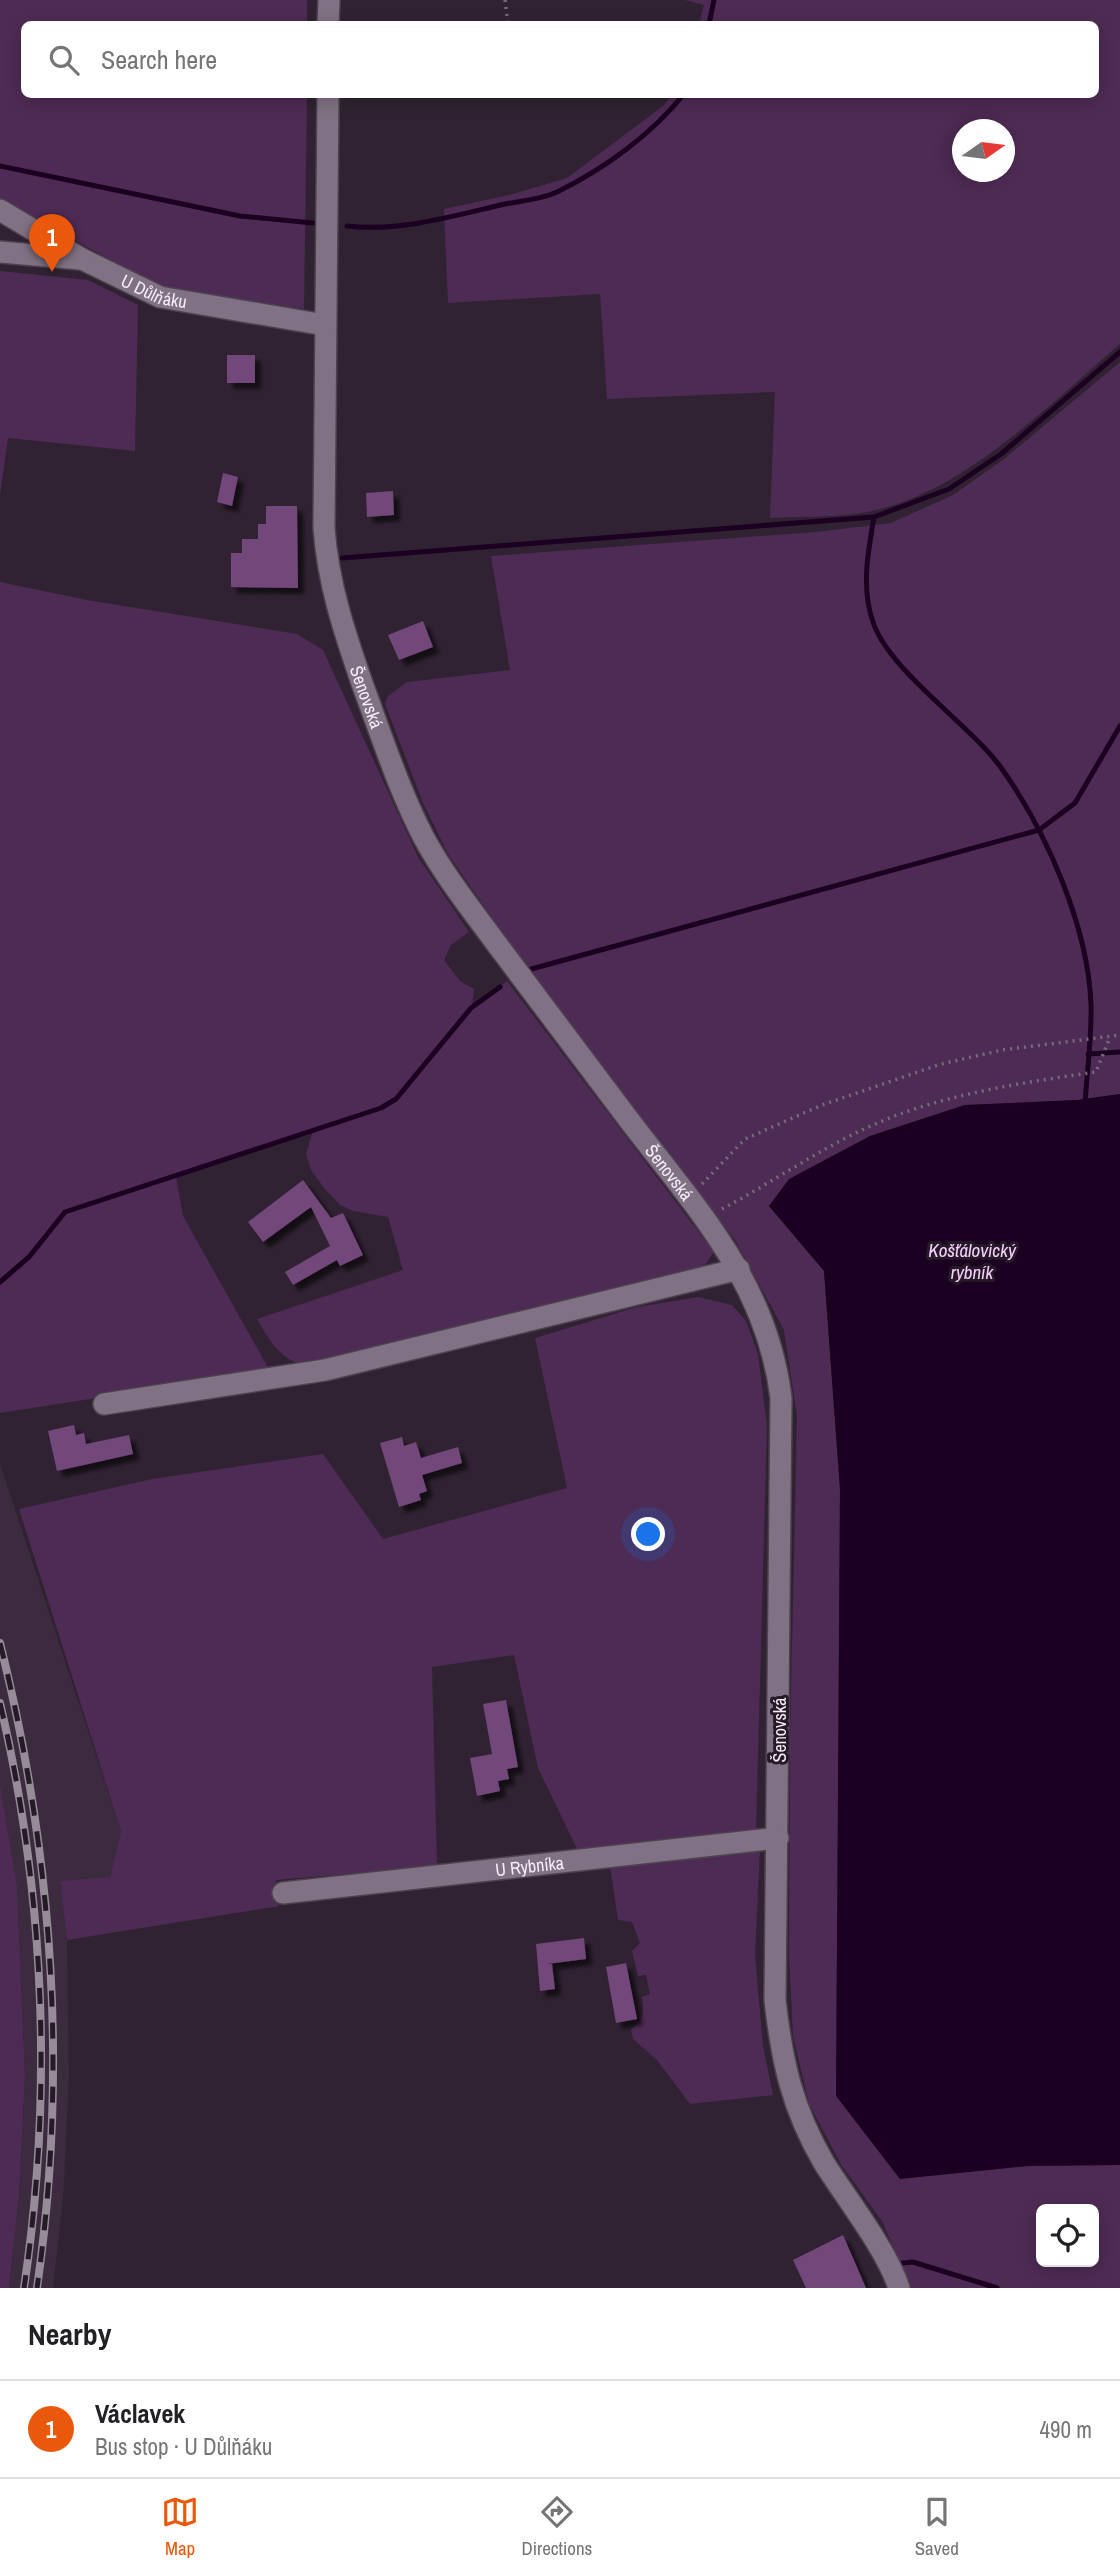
<!DOCTYPE html>
<html lang="en">
<head>
<meta charset="utf-8">
<style>
	:root { --surface:#fff; --page:#f6f6f6; --text:#202124; --muted:#757577; --line:#e0e0e0; --accent:#ea580c }
	body { margin:0; font-family:"Archivo Narrow",sans-serif; background:var(--page); color:var(--text) }
	.controls { position:absolute; right:21px; bottom:21px; display:grid; overflow:hidden; border-radius:10px; box-shadow:0 4px 18px #0003 }
	.controls button { width:63px; height:63px; display:grid; place-items:center; padding:0; border:0; border-bottom:2px solid var(--line); background:var(--surface); color:var(--text); font:35px sans-serif }
	.compass { position:absolute; left:952px; top:119px; width:63px; height:63px; border-radius:50%; background:var(--surface); box-shadow:0 4px 18px #0003; rotate:76deg }
	.you { position:absolute; left:649px; top:1535px; width:24px; height:24px; margin:-18px; border:5px solid #fff; border-radius:50%; background:#1a73e8; box-shadow:0 0 0 10px #1a73e833 }
	.badge { display:grid; place-items:center; width:46px; height:46px; border-radius:50%; background:var(--accent); color:#fff; font-size:23px; font-weight:700 }
	.pin { position:absolute; translate:-50% -58px; filter:drop-shadow(0 2px 4px #0008) }
	.pin::after { content:''; position:absolute; top:37px; width:24px; height:21px; background:inherit; clip-path:polygon(0 0,100% 0,50% 100%) }
	.list { margin:0; padding:0; list-style:none }
	h2 { display:flex; justify-content:space-between; align-items:center; height:91px; margin:0; padding:0 28px; font-size:30px }
	h2 small { font-size:23px; font-weight:400; color:var(--muted) }
	.list li { display:grid; grid-template-columns:46px 1fr auto; gap:21px; align-items:center; box-sizing:border-box; height:98px; padding:0 28px; border-top:2px solid var(--line) }
	.list b { display:block; font-size:26px; white-space:nowrap }
	.list p { margin:0; font-size:23px; white-space:nowrap; color:var(--muted) }
	.list em { font-size:23px; font-style:normal; color:var(--muted) }
	.icon { flex:none; width:38px; height:38px; fill:none; stroke:currentColor; stroke-width:2; stroke-linecap:round; stroke-linejoin:round }
	.map { position:relative; flex:none; width:1120px; height:2288px; overflow:hidden }
	.search { position:absolute; background:var(--surface); box-shadow:0 4px 18px #0003; left:21px; right:21px; top:21px; height:77px; display:flex; align-items:center; gap:18px; box-sizing:border-box; padding:0 24px; border-radius:10px; color:var(--muted); font-size:26px }
	.sheet { height:189px; background:var(--surface) }
	nav { display:flex; justify-content:space-around; align-items:center; box-sizing:border-box; height:98px; border-top:2px solid var(--line); background:var(--surface); font-size:19px; color:var(--muted) }
	nav a { display:grid; justify-items:center; gap:4px }
	nav .on { color:var(--accent) }
	.map>svg:first-child { display:block }
</style>
</head>
<body>
<div class="map">
<svg width="1120" height="2288" viewBox="0 0 1120 2288">
	<defs>
		<filter id="shadow"><feDropShadow dx="6" dy="6" stdDeviation="2" flood-color="#0009"/></filter>
	</defs>
	<rect width="100%" height="100%" fill="#302232"/>
	<!-- built -->
	<polygon fill="#3c2a3f" points="0,1464 121,1831 110,1877 60,1882 67,1940 69,2077 63,2200 53,2288 9,2288 19,2196 25,2077 17,1887 0,1784"/>
	<!-- green -->
	<g fill="#4e2b54" fill-rule="evenodd">
		<polygon points="0,0 307,0 307,24 24,24 24,94 307,95 304,309 162,288 0,199"/>
		<path d="M685 0H1120V344C1051 403 963 493 872 511 840 518 803 516 770 518L775 392 607 399 600 294 448 303 444 209 513 194 567 178 663 106 672 95 1096 94V24H699L704 5ZM962 130H1004V172H962Z"/>
		<polygon points="0,271 88,280 138,305 135,451 8,438 0,495"/>
		<path d="M1120 362V1094L1077 1100 965 1105 870 1136 769 1206 824 1271 840 1489 836 2096 1028 2166 1120 2165V2288H911L882 2221 842 2166 809 2104 793 2036 789 1955 790 1737 797 1416 784 1330 735 1240 518 956 448 854 423 803 385 704 388 696 407 682 510 670 491 556 816 532 891 523 953 495 1004 459ZM1041 2209H1094V2262H1041Z"/>
		<path d="M0 582 87 600 297 634 323 650 418 857 469 932 451 945 444 960 460 981 474 989 472 1007 507 981 714 1252 702 1269 308 1367C280 1359 271 1343 257 1319L403 1270 388 1217 353 1211 340 1205 324 1188 311 1170 306 1154 313 1131 176 1177 183 1216 270 1371 0 1413Z"/>
		<polygon points="698,1297 732,1305 746,1321 758,1354 767,1425 756,1830 581,1857 538,1768 514,1655 432,1667 437,1866 276,1880 279,1906 67,1940 60,1881 110,1877 121,1831 19,1509 152,1479 323,1454 383,1539 567,1488 535,1338 637,1307"/>
		<polygon points="0,1784 17,1886 25,2077 19,2196 9,2288 0,2288"/>
		<path d="M760 1850 755 1955 763 2046 773 2095 690 2104 657 2060 633 2039 631 2029C644 2020 644 2012 642 1997L650 1994 646 1975 638 1976 632 1951 640 1943 632 1922 618 1920 610 1866Z"/>
	</g>
	<!-- water -->
	<polygon fill="#1c0021" points="1120,1094 1120,2165 1028,2166 900,2179 836,2096 840,1489 824,1271 769,1206 789,1179 870,1136 965,1105 1077,1100"/>
	<g fill="none" stroke-linecap="round" stroke-linejoin="round">
		<!-- stream -->
		<g stroke="#1c0021" stroke-width="5">
			<polyline points="709,24 714,0"/>
			<polyline points="0,166 240,216 313,223"/>
			<path d="M347 226C400 232 453 216 505 204 522 201 542 199 557 192 604 169 651 135 684 94"/>
			<polyline points="342,558 874,517"/>
			<polyline points="524,971 1039,830 1075,803 1120,726"/>
			<polyline points="1088,1054 1120,1052"/>
			<path d="M1085 1104C1087 1071 1092 1037 1091 1004 1088 926 1046 831 1002 769 971 725 889 671 873 622 861 588 868 552 874 517L949 489 1001 454 1120 352"/>
			<polyline points="0,1282 29,1257 65,1212 381,1108 396,1099 471,1008 500,987"/>
			<polyline points="893,2264 913,2262 997,2288"/>
		</g>
	</g>
	<!-- building -->
	<g fill="#72467a" filter="url(#shadow)">
		<rect x="227" y="355" width="28" height="28"/>
		<polygon points="223,473 238,477 232,506 217,502"/>
		<polygon points="393,491 394,515 367,517 366,493"/>
		<polygon points="266,506 297,506 298,588 231,587 231,553 242,553 242,539 258,539 258,524 266,524"/>
		<polygon points="423,621 433,647 399,660 388,635"/>
		<polygon points="303,1180 331,1218 343,1213 363,1255 340,1266 337,1260 293,1285 285,1272 330,1246 311,1207 263,1242 248,1222"/>
		<polygon points="74,1425 76,1435 84,1433 86,1444 129,1435 133,1454 57,1471 48,1431"/>
		<polygon points="402,1437 404,1446 416,1442 421,1458 458,1447 462,1463 422,1475 427,1491 419,1494 421,1500 399,1507 380,1443"/>
		<polygon points="506,1700 518,1767 507,1769 509,1779 498,1781 500,1791 477,1796 470,1758 492,1754 483,1704"/>
		<polygon points="584,1938 586,1959 547,1964 552,1964 555,1989 540,1991 536,1944"/>
		<polygon points="626,1963 637,2019 616,2023 606,1967"/>
		<polygon points="843,2235 866,2288 806,2288 793,2260"/>
	</g>
	<g fill="none" stroke-linecap="round" stroke-linejoin="round">
		<defs>
			<g id="minor">
				<polyline points="328,24 329,0"/>
				<path id="s1" d="M328 94 324 528C328 584 345 634 363 686 382 737 399 790 424 838 444 875 471 909 496 943 540 1002 584 1061 629 1120 697 1209 767 1283 781 1398L775 2000C782 2062 792 2108 824 2163 846 2198 887 2250 899 2288"/>
				<path id="s2" d="M0 210 82 259 160 297 325 325"/>
				<polyline points="0,252 80,259"/>
				<polyline points="104,1404 325,1370 739,1269"/>
				<path id="s3" d="M283 1893 778 1838"/>
			</g>
		</defs>
		<!-- minor casing -->
		<use href="#minor" stroke="#4d414f" stroke-width="24"/>
		<!-- path -->
		<g stroke="#776b79" stroke-width="3.5" stroke-dasharray="2 5" stroke-linecap="butt">
			<polyline points="505,0 508,24"/>
			<polyline points="702,1184 745,1139 822,1105 941,1064 1002,1050 1120,1035"/>
			<path d="M722 1209C777 1180 829 1142 887 1119 952 1093 1026 1082 1096 1072L1110 1037"/>
		</g>
		<!-- minor -->
		<use href="#minor" stroke="#817184" stroke-width="21"/>
		<defs>
			<g id="rail">
				<path d="M0 1643C53 1855 68 2072 37 2288"/>
				<path d="M0 1703C45 1893 53 2095 24 2288"/>
			</g>
		</defs>
		<!-- rail casing -->
		<use href="#rail" stroke="#978b99" stroke-width="8"/>
		<!-- rail -->
		<use href="#rail" stroke="#261928" stroke-width="5" stroke-dasharray="16" stroke-linecap="butt"/>
	</g>
	<g text-anchor="middle" dominant-baseline="central" stroke-width="6" stroke-linejoin="round" paint-order="stroke">
		<!-- street labels -->
		<g font-size="18" fill="#f5ecf7" stroke="#261928">
			<text stroke="none"><textPath href="#s2" startOffset="175">U Důlňáku</textPath></text>
			<text stroke="none"><textPath href="#s1" startOffset="609">Šenovská</textPath></text>
			<text stroke="none"><textPath href="#s1" startOffset="1176">Šenovská</textPath></text>
			<text transform="translate(779 1730) rotate(-90)">Šenovská</text>
			<text stroke="none"><textPath href="#s3" startOffset="248">U Rybníka</textPath></text>
		</g>
		<!-- water labels -->
		<g font-size="19" font-style="italic" fill="#f8d0ff" stroke="#261928">
			<text x="972" y="1250">Košťálovický<tspan x="972" dy="22">rybník</tspan></text>
		</g>
	</g>
</svg>
<div class="controls">
<button><svg class="icon" aria-label="locate" viewBox="0 0 24 24"><circle cx="12" cy="12" r="6"/><path d="M12 2v4M12 18v4M2 12h4M18 12h4"/></svg></button>
</div>
<svg class="compass" viewBox="-18 -18 36 36"><path d="M0-13l5 13h-10z" fill="#e53935"/><path d="M0 13l5-13h-10z" fill="#757577"/></svg>
<div class="you"></div>
<div class="pin badge" style="left:52px;top:272px">1</div>
<div class="search"><svg class="icon" aria-label="search" viewBox="0 0 24 24"><circle cx="10" cy="10" r="6"/><path d="M15 15l6 6"/></svg>Search here</div>
</div>
<section class="sheet">
<h2>Nearby<small></small></h2>
<ul class="list">
<li><span class="badge">1</span><div><b>Václavek</b><p>Bus stop · U Důlňáku</p></div><em>490 m</em></li>
</ul>
</section>
<nav>
<a class="on"><svg class="icon" aria-label="map" viewBox="0 0 24 24"><path d="M3 6l6-2 6 2 6-2v14l-6 2-6-2-6 2zM9 4v14M15 6v14"/></svg>Map</a>
<a><svg class="icon" aria-label="directions" viewBox="0 0 24 24"><path d="M12 3l9 9-9 9-9-9zM9 14v-3h6M13 9l2 2-2 2"/></svg>Directions</a>
<a><svg class="icon" aria-label="saved" viewBox="0 0 24 24"><path d="M7 4h10v16l-5-4-5 4z"/></svg>Saved</a>
</nav>
</body>
</html>
